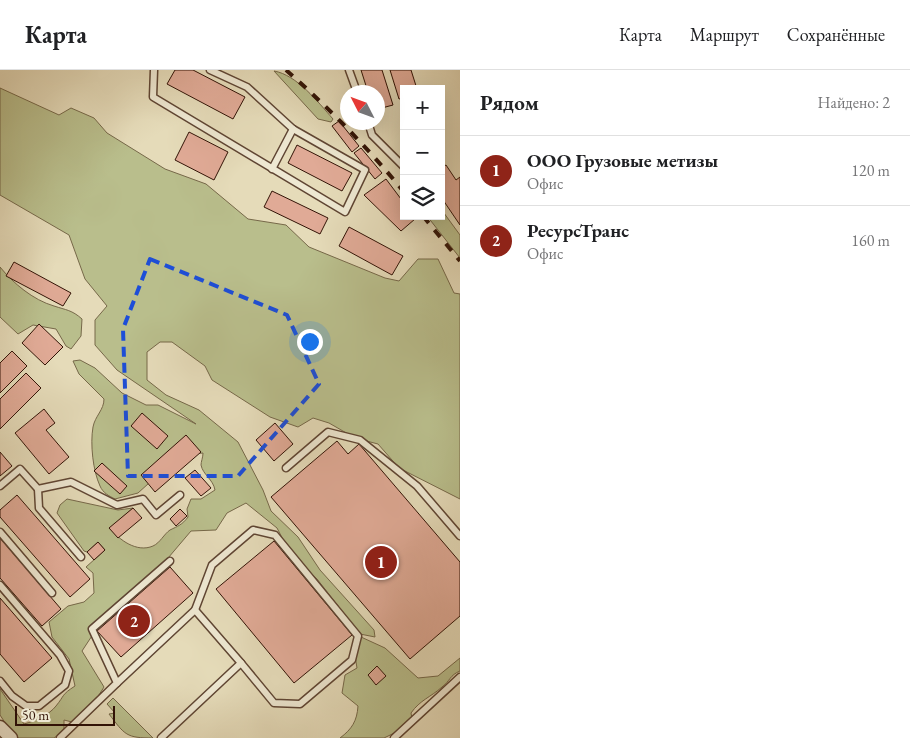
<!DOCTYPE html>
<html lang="ru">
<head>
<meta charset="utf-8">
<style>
	:root { --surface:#fff; --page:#f6f6f6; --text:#202124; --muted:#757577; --line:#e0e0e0; --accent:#8f2418 }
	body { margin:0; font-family:"EB Garamond",serif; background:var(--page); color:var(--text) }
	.controls { position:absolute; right:15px; top:15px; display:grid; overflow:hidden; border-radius:0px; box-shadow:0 5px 20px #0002 }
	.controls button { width:45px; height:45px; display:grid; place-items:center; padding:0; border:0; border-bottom:1px solid var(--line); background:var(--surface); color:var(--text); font:25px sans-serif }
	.compass { position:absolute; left:340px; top:15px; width:45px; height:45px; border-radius:50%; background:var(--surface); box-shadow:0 5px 20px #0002; rotate:312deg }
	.scale { position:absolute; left:15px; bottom:12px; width:100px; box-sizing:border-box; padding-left:5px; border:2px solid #321306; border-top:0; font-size:14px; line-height:18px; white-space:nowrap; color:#321306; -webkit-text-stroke:4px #eee8d2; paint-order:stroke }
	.you { position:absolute; left:309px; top:271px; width:18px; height:18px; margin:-12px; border:4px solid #fff; border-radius:50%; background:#1a73e8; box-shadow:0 0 0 8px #1a73e833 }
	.badge { display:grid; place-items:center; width:32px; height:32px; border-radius:50%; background:var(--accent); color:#fff; font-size:16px; font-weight:700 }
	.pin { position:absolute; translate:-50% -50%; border:2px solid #fff; box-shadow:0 1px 5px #0006 }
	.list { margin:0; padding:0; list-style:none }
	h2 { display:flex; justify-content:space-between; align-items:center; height:65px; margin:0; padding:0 20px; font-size:21px }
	h2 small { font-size:16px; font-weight:400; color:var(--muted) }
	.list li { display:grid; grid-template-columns:32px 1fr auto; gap:15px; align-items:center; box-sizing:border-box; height:70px; padding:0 20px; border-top:1px solid var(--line) }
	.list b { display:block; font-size:19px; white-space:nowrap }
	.list p { margin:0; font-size:16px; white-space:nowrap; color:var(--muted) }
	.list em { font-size:16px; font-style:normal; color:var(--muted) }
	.icon { flex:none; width:28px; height:28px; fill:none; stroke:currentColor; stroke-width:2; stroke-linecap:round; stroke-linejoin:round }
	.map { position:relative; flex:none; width:460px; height:668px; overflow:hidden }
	header { display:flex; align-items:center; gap:30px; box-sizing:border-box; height:70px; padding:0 25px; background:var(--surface); border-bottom:1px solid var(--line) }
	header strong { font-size:24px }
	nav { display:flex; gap:28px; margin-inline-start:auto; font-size:18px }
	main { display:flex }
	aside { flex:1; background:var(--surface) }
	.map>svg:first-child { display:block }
</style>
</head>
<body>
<header>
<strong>Карта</strong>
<nav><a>Карта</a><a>Маршрут</a><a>Сохранённые</a></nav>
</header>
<main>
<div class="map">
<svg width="460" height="668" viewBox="0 0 460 668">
	<rect width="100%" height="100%" fill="#e5dbb9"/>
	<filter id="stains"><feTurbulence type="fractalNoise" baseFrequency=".004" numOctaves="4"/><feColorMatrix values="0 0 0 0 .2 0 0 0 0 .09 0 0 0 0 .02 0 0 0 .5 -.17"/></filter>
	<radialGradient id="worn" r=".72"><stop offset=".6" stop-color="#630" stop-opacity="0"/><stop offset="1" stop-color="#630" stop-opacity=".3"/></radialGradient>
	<!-- green -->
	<g fill="#b9be8c" stroke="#766849">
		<path d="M274 1C297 5 318 32 333 49L331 52 318 49Z"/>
		<path d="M0 18 59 45 71 38 94 48 107 63 165 99 206 114 248 149 286 155 309 177 385 208 399 211 418 189H438L454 223 460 224V429L399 398 378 374 355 368 329 353 313 348 298 357 270 347 212 310 205 296 172 272H160L147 282V310L166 325 199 340 238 372 263 420 271 441 298 467 320 500 374 560 375 567 360 564 317 509 291 485 277 458 246 433 227 443 216 460 191 461 157 501 105 546 82 581 104 617 90 639 72 652 64 650V661L54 668H15L0 645V619L24 654C35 651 49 645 56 636 65 625 61 625 75 616L69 589 52 567 49 552 68 536 84 532 94 523 93 503 86 497 105 480 98 472 87 482 84 481 57 443 60 435 67 429 118 440 133 438 110 458C119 470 137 483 153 476 160 473 164 464 170 460 178 456 182 455 188 447L187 439 191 429H201L215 420C213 409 203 405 201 395 201 392 203 387 203 383L174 386 159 404 138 423 115 429C109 426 103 423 100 416 93 401 90 374 93 357 95 346 104 340 104 329L79 304 73 291 80 290 95 298 122 323 146 335H158L196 354 117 300 95 275V250L107 236 85 209 69 165 0 125Z"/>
		<polygon points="441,139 460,165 460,188 427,146 441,146"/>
		<path d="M0 197C13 213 33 230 54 236 66 240 72 240 82 249L81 266 71 279 66 276 56 259 33 255 18 264 0 247Z"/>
		<path d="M361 567 385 578 418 608 438 606 460 588V601C450 605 450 611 442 617 431 627 420 630 411 643L413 654 384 668H340C352 659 357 651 358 636L342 623 345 605 357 598 355 586Z"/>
		<path d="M113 628 153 668C126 668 125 665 109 644L115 643 107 634Z"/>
	</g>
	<!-- building -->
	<g fill="#e0aa96" stroke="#321306">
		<polygon points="175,0 193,0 245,27 233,49 167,14"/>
		<polygon points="361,0 382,0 393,35 378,39 378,22 368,22"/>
		<polygon points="390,0 411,0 417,19 404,19 404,28 399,29"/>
		<polygon points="339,51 359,76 352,82 332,56"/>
		<polygon points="189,62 228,82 214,110 175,90"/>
		<polygon points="297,75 352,103 342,121 288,93"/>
		<polygon points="361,78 382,103 375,109 354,83"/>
		<polygon points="446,95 456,110 460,107 460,155 441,127 441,98"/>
		<polygon points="386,109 404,133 404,146 413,146 415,149 401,161 364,125"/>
		<polygon points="272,121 328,148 320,164 264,137"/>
		<polygon points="349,157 403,186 392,205 339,176"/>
		<polygon points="14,192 71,223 63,236 6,206"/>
		<polygon points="39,254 63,277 45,295 22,273"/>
		<polygon points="12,281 27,296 0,323 0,293"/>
		<polygon points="26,303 41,318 0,359 0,329"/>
		<polygon points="44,339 55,353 46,360 69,387 49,404 15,363"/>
		<polygon points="142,343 168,366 157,379 131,356"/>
		<polygon points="275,353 293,374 274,391 256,370"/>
		<polygon points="186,365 201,382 155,422 141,405"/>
		<polygon points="337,371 348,384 359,374 460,492 460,546 410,589 271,427"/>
		<polygon points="0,382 12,396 0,406"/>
		<polygon points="102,393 127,416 120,424 94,401"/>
		<polygon points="195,400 211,418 201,426 185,408"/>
		<polygon points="17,425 90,509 70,527 0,447 0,440"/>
		<polygon points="133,438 142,448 118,468 109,458"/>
		<polygon points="180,439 187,446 176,456 170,449"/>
		<polygon points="0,468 61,539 42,556 0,508"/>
		<polygon points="274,471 352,565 294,613 216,519"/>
		<polygon points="98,472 105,480 94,490 87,482"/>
		<polygon points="170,497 193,523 121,587 97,561"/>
		<polygon points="0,528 52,588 24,612 0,584"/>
		<polygon points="377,596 386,606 376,615 368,605"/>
	</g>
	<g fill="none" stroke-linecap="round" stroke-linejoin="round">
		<defs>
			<g id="lane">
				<polyline points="154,0 153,27 345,142 365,100 293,59 247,17 210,0"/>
				<polyline points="349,0 357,22"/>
				<polyline points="368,52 372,65 404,97"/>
				<polyline points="272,99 293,59"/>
				<polyline points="286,398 328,362 360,370 417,416 460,466"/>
				<polyline points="0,416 20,399 38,419 71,412 117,435 143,429 156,445 180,425"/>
				<polyline points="38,419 39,438 81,487"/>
				<polyline points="0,462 52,523"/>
				<polyline points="0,515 60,585 69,601 65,615 39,636 26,636 12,626 0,611"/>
				<polyline points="195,540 212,495 253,460 275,465 358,566 352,590 300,634 274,633 241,593"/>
				<polyline points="117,613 195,540 241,593 161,668"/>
				<polyline points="60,668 117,613 92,559 170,491"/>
				<polyline points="394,668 460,607"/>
			</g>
			<polyline id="street" points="0,657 11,668"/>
		</defs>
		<!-- lane casing -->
		<use href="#lane" stroke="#5f4533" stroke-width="9"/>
		<!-- street casing -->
		<use href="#street" stroke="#5f4533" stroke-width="15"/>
		<!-- lane -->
		<use href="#lane" stroke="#eee8d2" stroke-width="6"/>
		<!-- street -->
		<use href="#street" stroke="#eee8d2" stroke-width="12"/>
		<!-- rail -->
		<g stroke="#321306" stroke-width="4" stroke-dasharray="9 9" stroke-linecap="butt">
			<path d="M286 0C328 37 368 78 404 122"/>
			<polyline points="423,146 460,191"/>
		</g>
	</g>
	<!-- marked area -->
	<path fill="none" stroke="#1d4ed8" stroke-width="4" stroke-dasharray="10 6" stroke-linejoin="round" d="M150 189 287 245 319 314 238 406H128L123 259Z"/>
	<rect width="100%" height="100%" filter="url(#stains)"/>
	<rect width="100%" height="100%" fill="url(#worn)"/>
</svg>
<div class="controls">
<button>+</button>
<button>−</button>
<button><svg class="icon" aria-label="layers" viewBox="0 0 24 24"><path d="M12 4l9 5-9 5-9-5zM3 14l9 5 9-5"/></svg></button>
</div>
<svg class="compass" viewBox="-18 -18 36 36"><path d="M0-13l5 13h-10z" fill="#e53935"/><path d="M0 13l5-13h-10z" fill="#757577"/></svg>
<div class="scale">50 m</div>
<div class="you"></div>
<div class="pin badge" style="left:381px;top:492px">1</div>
<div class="pin badge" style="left:134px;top:551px">2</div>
</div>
<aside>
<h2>Рядом<small>Найдено: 2</small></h2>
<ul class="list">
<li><span class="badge">1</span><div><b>ООО Грузовые метизы</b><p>Офис</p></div><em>120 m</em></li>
<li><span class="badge">2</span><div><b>РесурсТранс</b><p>Офис</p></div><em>160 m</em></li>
</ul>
</aside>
</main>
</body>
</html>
